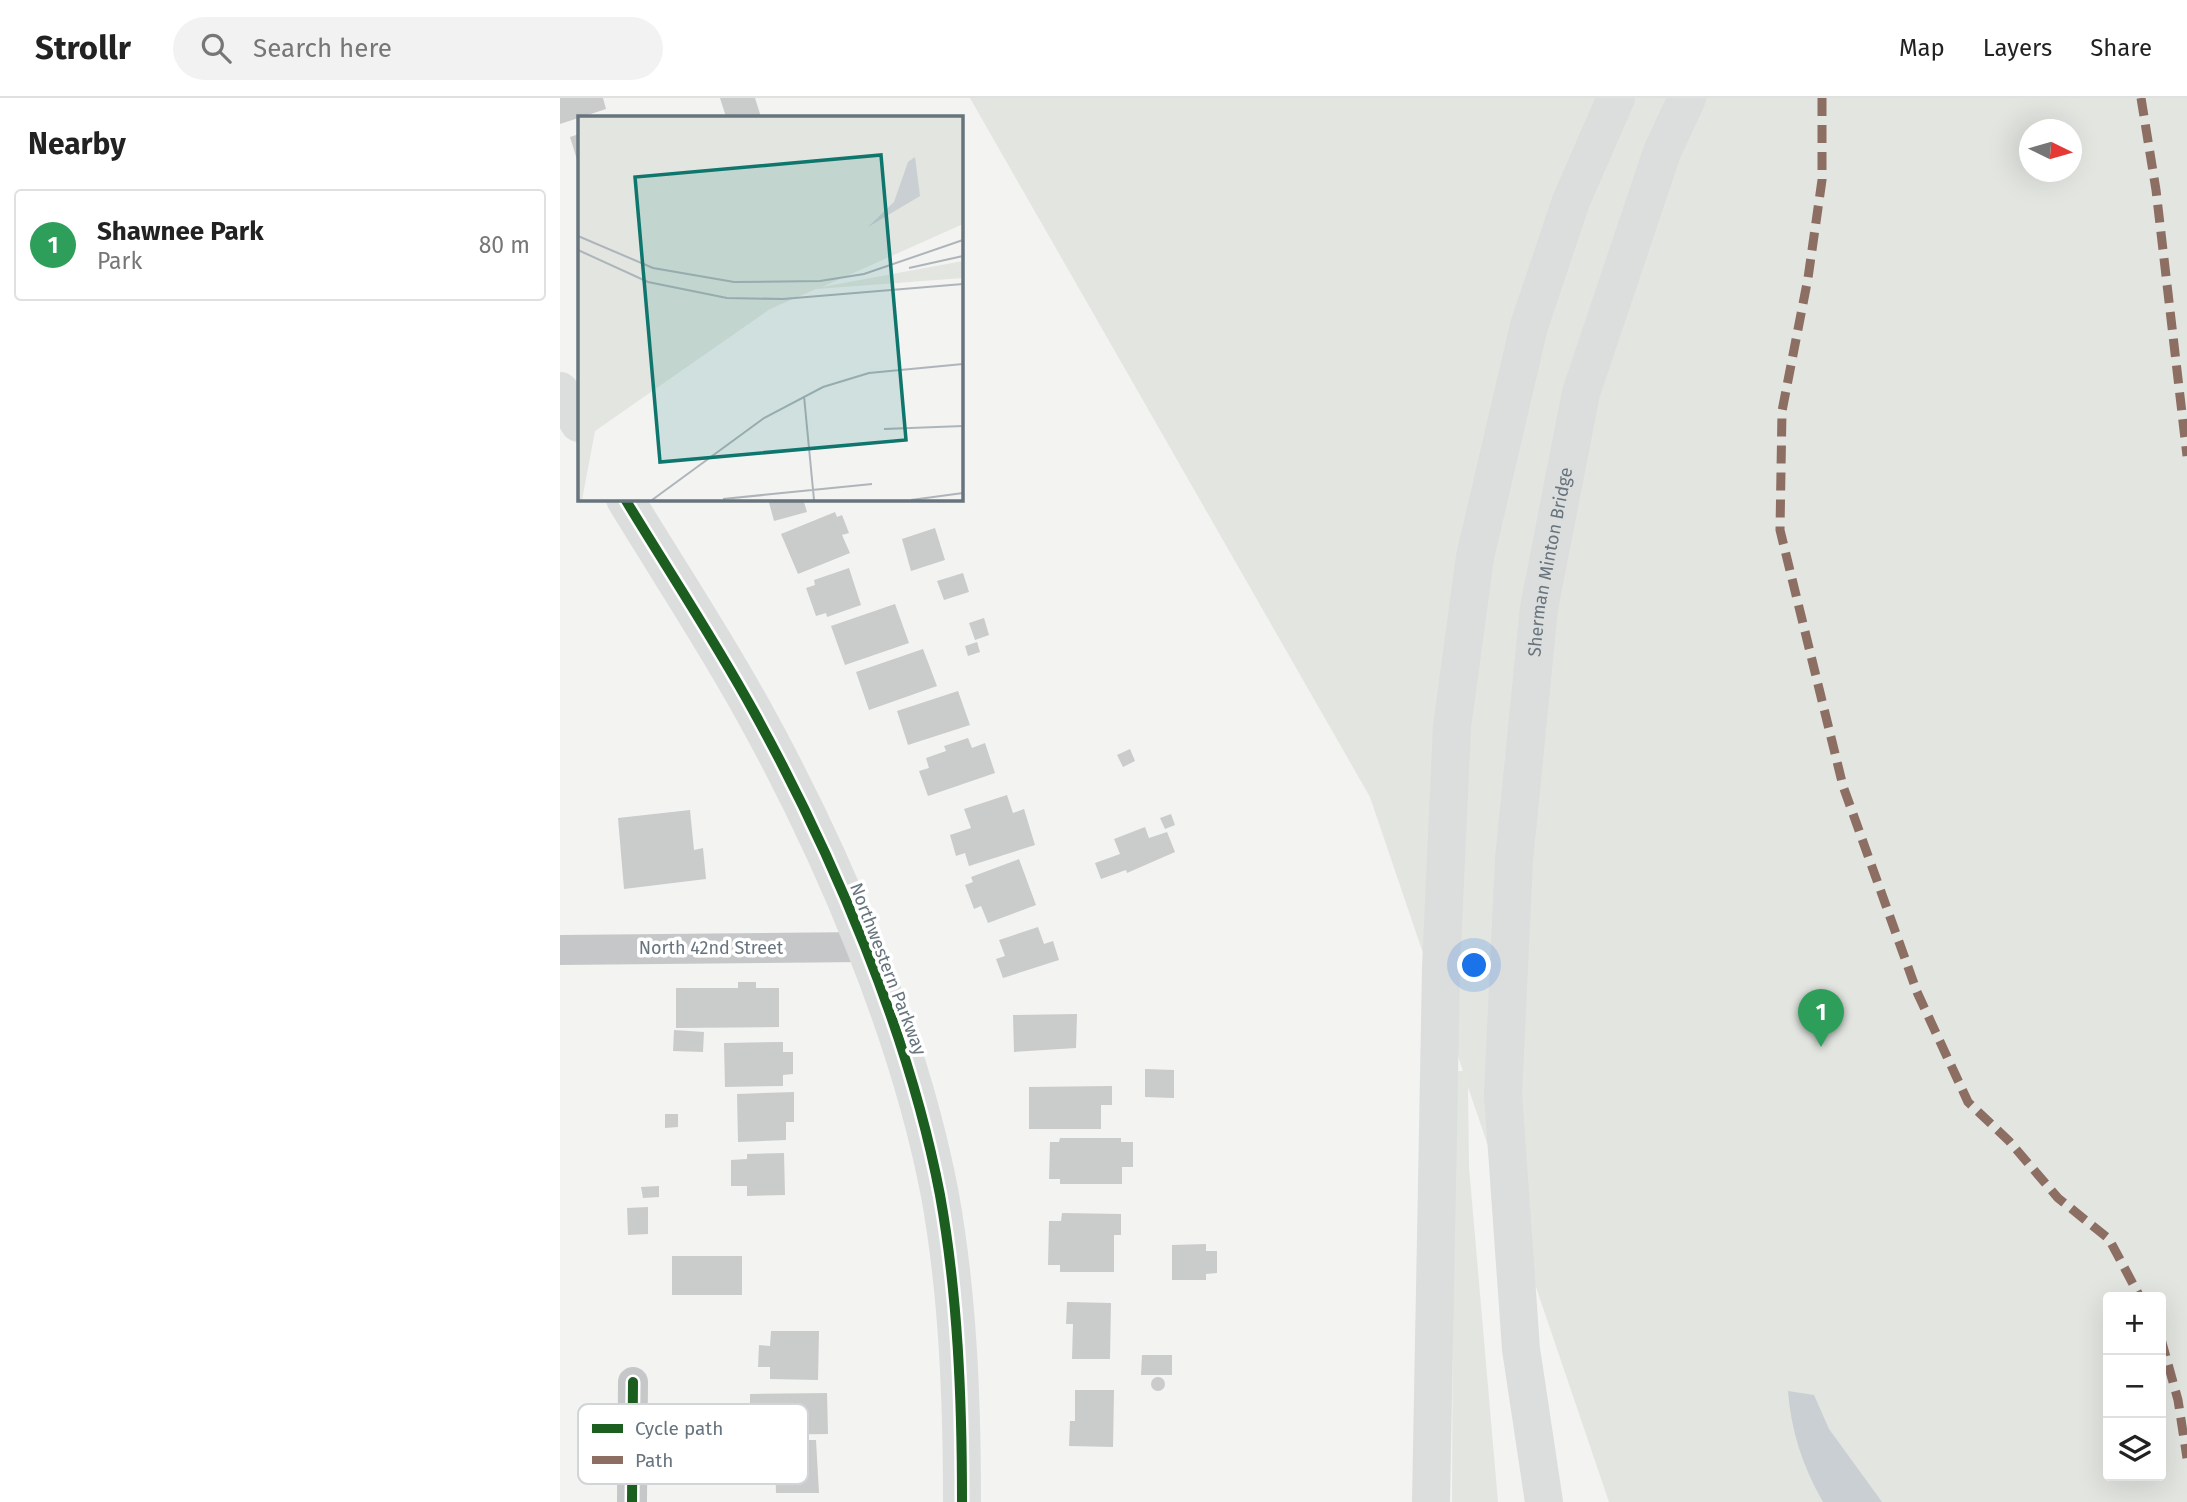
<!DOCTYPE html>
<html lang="en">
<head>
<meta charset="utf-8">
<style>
	:root { --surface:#fff; --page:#f2f2f2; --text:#222; --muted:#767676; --line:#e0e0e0; --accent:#575b5e }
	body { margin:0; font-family:"Fira Sans",sans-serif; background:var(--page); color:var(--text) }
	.controls { position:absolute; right:21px; bottom:21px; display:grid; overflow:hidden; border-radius:7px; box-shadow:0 7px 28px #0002 }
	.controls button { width:63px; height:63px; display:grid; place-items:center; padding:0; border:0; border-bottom:2px solid var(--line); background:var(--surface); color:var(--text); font:35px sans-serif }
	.compass { position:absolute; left:1459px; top:21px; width:63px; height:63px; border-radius:50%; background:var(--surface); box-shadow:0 7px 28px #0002; rotate:95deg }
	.you { position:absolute; left:915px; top:868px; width:24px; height:24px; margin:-18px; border:5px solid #fff; border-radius:50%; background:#1a73e8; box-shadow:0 0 0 10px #1a73e833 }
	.badge { display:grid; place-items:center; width:46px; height:46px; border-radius:50%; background:var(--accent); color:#fff; font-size:23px; font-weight:700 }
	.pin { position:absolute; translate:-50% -58px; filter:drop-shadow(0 2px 4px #0008) }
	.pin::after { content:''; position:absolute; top:37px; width:24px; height:21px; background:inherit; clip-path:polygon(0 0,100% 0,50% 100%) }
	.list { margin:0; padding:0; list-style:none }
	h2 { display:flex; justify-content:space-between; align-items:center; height:91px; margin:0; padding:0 28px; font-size:30px }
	h2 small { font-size:23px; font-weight:400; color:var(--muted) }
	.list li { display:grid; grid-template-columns:46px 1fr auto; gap:21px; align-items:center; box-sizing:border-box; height:112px; margin:0 14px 14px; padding:0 14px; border:2px solid var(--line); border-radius:7px }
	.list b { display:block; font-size:26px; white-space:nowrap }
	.list p { margin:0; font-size:23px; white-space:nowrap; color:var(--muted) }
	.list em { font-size:23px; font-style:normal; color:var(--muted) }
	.icon { flex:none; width:38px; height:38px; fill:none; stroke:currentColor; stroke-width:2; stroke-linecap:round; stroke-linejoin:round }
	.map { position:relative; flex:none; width:1627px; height:1404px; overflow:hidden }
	header { display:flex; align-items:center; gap:42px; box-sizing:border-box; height:98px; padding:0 35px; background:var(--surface); border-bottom:2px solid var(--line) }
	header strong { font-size:33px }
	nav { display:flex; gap:38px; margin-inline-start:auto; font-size:24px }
	.search { width:490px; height:63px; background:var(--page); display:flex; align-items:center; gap:18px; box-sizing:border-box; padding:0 24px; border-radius:38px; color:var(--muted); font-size:26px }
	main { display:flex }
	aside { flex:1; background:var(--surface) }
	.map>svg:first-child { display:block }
</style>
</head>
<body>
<header>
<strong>Strollr</strong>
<div class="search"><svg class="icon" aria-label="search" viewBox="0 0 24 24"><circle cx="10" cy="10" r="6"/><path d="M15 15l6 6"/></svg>Search here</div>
<nav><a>Map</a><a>Layers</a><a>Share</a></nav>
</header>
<main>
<aside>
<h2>Nearby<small></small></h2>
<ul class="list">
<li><span class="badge" style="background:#2e9e5b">1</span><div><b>Shawnee Park</b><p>Park</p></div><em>80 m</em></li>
</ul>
</aside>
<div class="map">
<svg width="1627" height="1404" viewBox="0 0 1627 1404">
	<rect width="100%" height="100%" fill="#f3f3f2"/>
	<!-- green -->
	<path fill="#e2e5e0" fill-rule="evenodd" d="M410 0H1627V1404H1049L908 989 909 1069 938 1404H892L894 973H903L810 699ZM1470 32H1512V74H1470ZM1548 1199H1601V1378H1548Z"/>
	<!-- water -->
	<path fill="#c9cfd2" d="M1228 1293 1254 1297 1269 1331 1322 1404H1263C1243 1369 1231 1333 1228 1293Z"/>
	<!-- building -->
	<g fill="#cacbcb">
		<polygon points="0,0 43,0 46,11 0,26"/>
		<polygon points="160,0 195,0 201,19 166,19"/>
		<polygon points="19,36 19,68 10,39"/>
		<polygon points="208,401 243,401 247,414 214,423"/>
		<polygon points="275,414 277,419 282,417 289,435 282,437 290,455 238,476 221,436"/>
		<polygon points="375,430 385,462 351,473 342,441"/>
		<polygon points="289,470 301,507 267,519 266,515 256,518 246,490 255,487 254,482"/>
		<polygon points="403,475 409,494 384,502 377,483"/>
		<polygon points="335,506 349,545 285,567 271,528"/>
		<polygon points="424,520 429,537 415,542 409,525"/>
		<polygon points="417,544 420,554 408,558 405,548"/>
		<polygon points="363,551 377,588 309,612 296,574"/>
		<polygon points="398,593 410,627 348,647 337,613"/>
		<polygon points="408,640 412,650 425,645 435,675 368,698 359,673 369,670 366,660 386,653 384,648"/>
		<polygon points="570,651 575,663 563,669 557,657"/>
		<polygon points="447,697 453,715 464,711 475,747 409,768 405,755 396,758 390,737 411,730 404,711"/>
		<polygon points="130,712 134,752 143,750 146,781 64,791 58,720"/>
		<polygon points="611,716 615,727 605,731 600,720"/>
		<polygon points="585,729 589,740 607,734 615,754 567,775 566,772 541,781 535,765 560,756 554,741"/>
		<polygon points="459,761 476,807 428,825 421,808 414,811 405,787 413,784 411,779"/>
		<polygon points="478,829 484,846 493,843 499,862 443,880 436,861 445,858 439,842"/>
		<polygon points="178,884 196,884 196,890 219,890 219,929 116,930 116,890 178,890"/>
		<polygon points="517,916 516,950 454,954 453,917"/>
		<polygon points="114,932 144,934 143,954 113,953"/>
		<polygon points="223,944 223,954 233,954 233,976 223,977 223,988 165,989 164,945"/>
		<polygon points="585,971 614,972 614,1000 585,999"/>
		<polygon points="552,988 552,1007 541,1007 541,1031 469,1031 469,989"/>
		<polygon points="234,994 234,1024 226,1024 226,1042 178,1044 177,996"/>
		<polygon points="105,1016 118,1016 118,1029 105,1030"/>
		<polygon points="500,1040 561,1040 561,1044 573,1044 573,1069 562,1069 562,1086 500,1086 500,1081 489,1081 490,1044 499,1044"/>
		<polygon points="224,1055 225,1097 187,1098 187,1088 171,1088 171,1062 187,1061 187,1056"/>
		<polygon points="99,1088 99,1099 83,1100 81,1089"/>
		<polygon points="88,1109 88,1136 68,1137 67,1110"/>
		<polygon points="502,1115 561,1116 561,1137 554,1137 554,1174 500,1174 500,1167 488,1167 489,1123 501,1123"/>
		<polygon points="646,1146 646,1153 657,1153 657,1175 646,1176 646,1182 612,1182 612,1147"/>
		<rect x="112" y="1158" width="70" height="39"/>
		<polygon points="507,1204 551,1205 550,1261 512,1261 513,1226 506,1226"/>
		<polygon points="211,1233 259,1233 258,1282 210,1281 210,1269 198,1269 199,1247 210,1248"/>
		<polygon points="582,1257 612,1257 612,1277 581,1277"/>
		<circle cx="598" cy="1286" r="7"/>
		<polygon points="515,1292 554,1292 553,1349 509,1348 510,1323 515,1323"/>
		<polygon points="267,1295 268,1336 199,1337 199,1318 190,1319 190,1296"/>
		<polygon points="202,1342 256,1342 259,1395 216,1395 215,1360 201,1360"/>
	</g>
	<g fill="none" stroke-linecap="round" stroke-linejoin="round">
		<!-- street -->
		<g stroke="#c6c7c8" stroke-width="30">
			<polyline points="0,852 303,849"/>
			<polyline points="72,1404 73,1284"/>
		</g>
		<!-- secondary -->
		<g stroke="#dcdddd" stroke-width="38">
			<polyline points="0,293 19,325"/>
			<path d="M65 401C108 472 154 541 194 614 273 757 349 935 380 1097 398 1197 402 1302 402 1404"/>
		</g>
		<!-- highway -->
		<g stroke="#dcdddd" stroke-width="38">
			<polyline points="871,1404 881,871 892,629 915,459 969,228 1011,103 1056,0"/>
			<path id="s1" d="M984 1404 961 1251 943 996 954 762 979 510 1021 295 1102 54 1127 0"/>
		</g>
		<!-- quiet -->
		<g stroke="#8d6e63" stroke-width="9" stroke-dasharray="18 9" stroke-linecap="butt">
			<polyline points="1262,0 1262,82 1248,180 1222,313 1220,432 1283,688 1357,894 1408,1004 1449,1043 1498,1100 1549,1141 1580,1199"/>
			<polyline points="1581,0 1596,92 1627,358"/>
			<polyline points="1601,1241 1618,1302 1627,1360"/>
		</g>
		<defs>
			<g id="cycleway">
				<path d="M65 401C108 472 154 541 194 614 273 757 349 935 380 1097 398 1197 402 1302 402 1404"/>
				<polyline points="72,1404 73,1284"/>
			</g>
		</defs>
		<!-- cycleway casing -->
		<use href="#cycleway" stroke="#fff" stroke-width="15"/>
		<!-- cycleway -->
		<use href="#cycleway" stroke="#1b5e20" stroke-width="10"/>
	</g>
	<g text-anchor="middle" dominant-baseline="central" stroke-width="7" stroke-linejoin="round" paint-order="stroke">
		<!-- street labels -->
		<g font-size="18" fill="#67747e" stroke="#fff">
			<text stroke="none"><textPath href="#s1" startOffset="945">Sherman Minton Bridge</textPath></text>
			<text x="151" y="850">North 42nd Street</text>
			<text transform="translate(328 871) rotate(69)">Northwestern Parkway</text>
		</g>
	</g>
	<!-- overview -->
	<g transform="translate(18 18)">
		<rect width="385" height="385" fill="#f3f3f2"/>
		<path d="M0 1H385V108L244 171 385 145V162L238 173 192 193 17 315 4 384H0Z" fill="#e2e5e0"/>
		<path d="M337 41 342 80 290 111 316 86 330 46Z" fill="#c9cfd2"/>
		<path fill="none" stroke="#aeb5ba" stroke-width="2" d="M0 120 75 152 156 166 242 165 286 158 385 124M0 134 70 166 149 182 205 183 385 168M331 152 385 140M226 280 236 384M306 313 385 310M145 383 294 368M74 384 186 302 245 271 291 257 385 248M333 384 385 377"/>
		<path fill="#0f766e" fill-opacity="0.15" stroke="#0f766e" stroke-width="3.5" d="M303 39 328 324 82 346 57 61Z"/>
		<rect width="385" height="385" fill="none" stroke="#67747e" stroke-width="3.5"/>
	</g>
	<!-- legend -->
	<rect x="18" y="1306" width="230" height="80" rx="10" fill="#fff" stroke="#d1d5d8" stroke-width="2"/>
	<rect x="32" y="1326" width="31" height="9" fill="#1b5e20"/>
	<rect x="32" y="1358" width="31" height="8" fill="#8d6e63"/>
	<g font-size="19" fill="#67747e">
		<text x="75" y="1337">Cycle path</text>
		<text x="75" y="1369">Path</text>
	</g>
</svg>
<div class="controls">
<button>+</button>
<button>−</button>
<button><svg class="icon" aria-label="layers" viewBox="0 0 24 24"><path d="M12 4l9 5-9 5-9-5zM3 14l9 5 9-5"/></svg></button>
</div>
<svg class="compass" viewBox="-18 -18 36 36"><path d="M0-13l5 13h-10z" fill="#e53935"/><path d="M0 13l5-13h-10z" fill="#767676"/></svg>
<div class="you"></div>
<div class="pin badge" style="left:1261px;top:949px;background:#2e9e5b">1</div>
</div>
</main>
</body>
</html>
